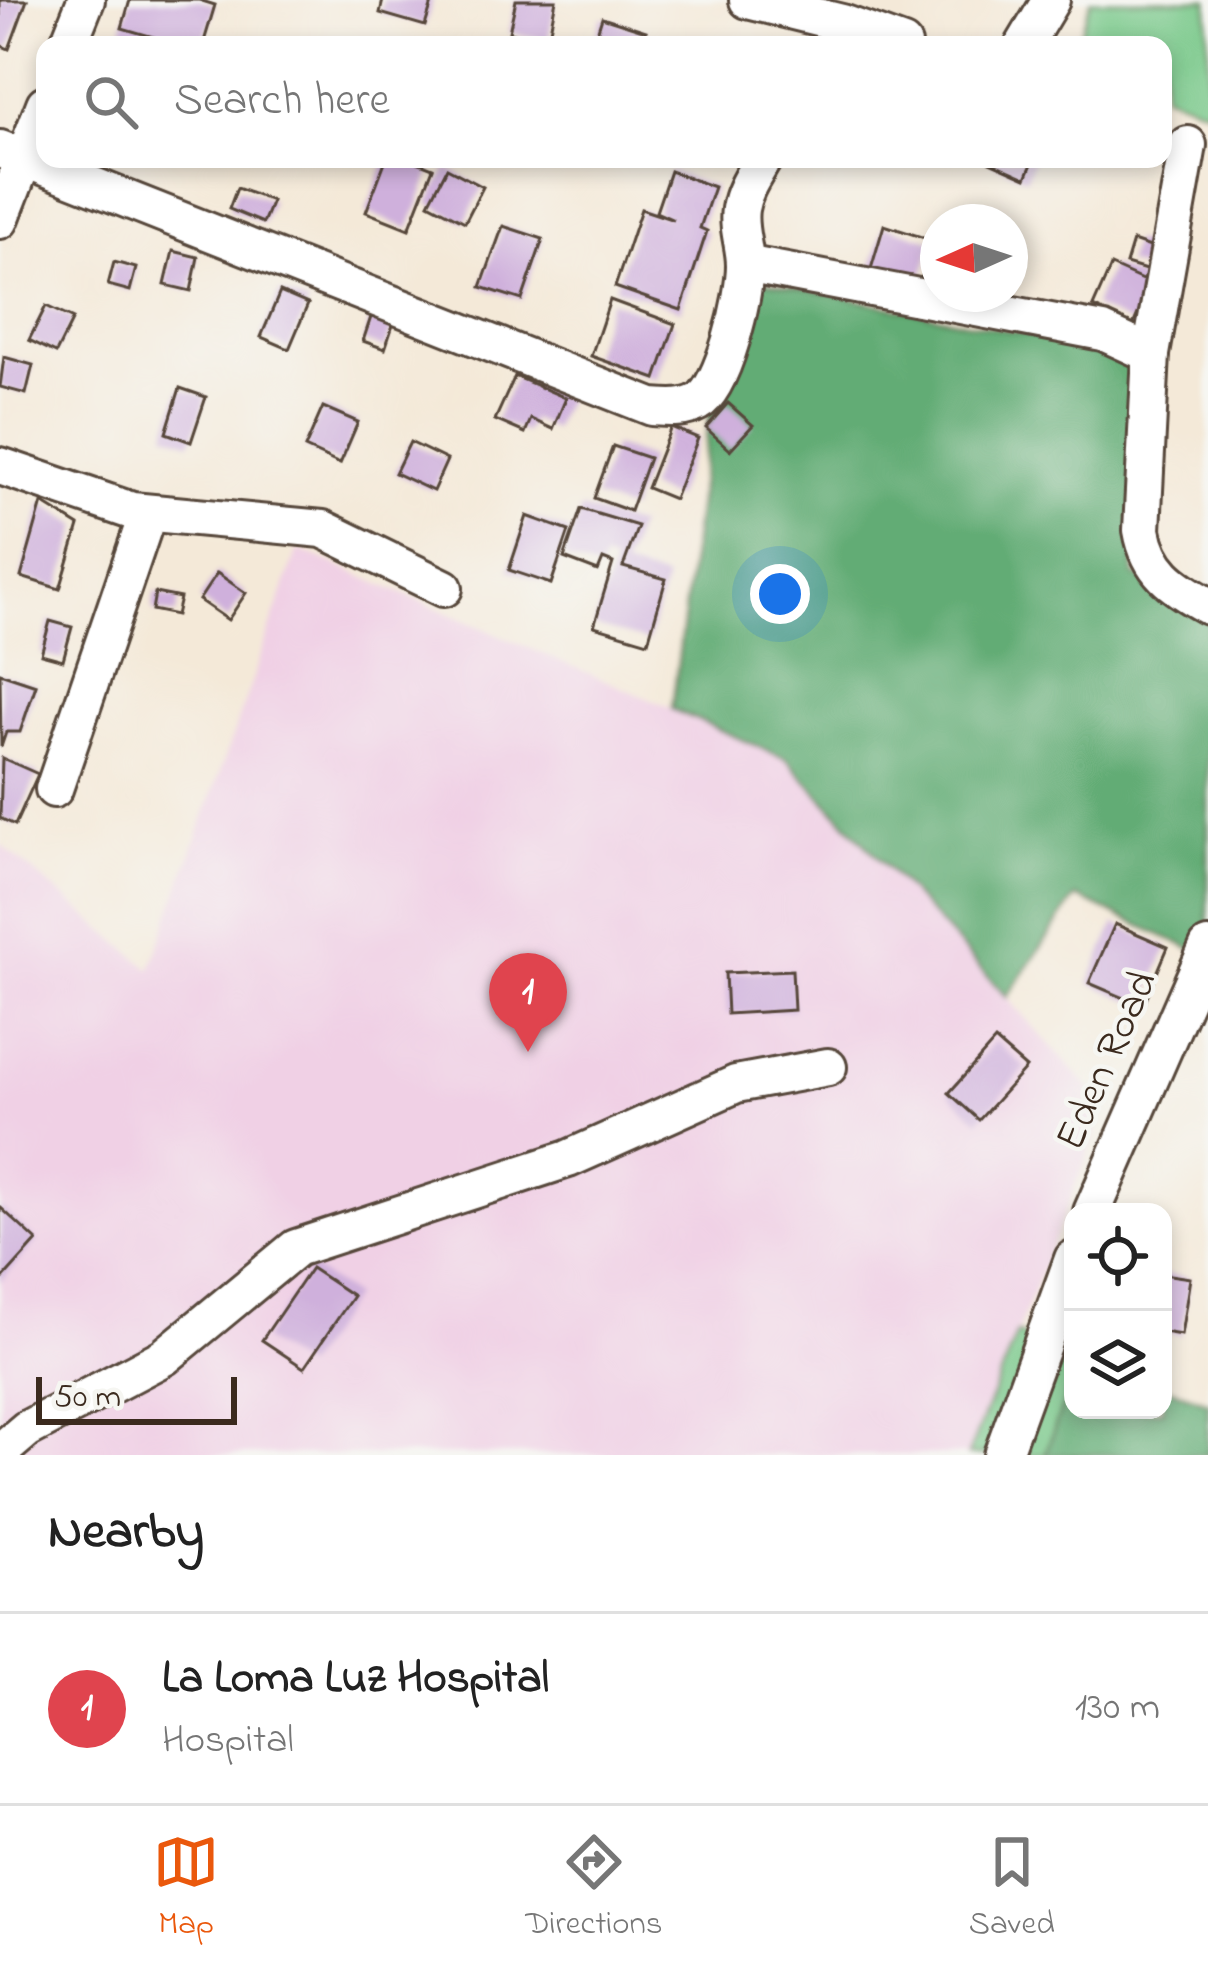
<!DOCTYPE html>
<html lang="en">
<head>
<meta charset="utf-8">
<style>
	:root { --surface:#fff; --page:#f2f2f2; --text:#222; --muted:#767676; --line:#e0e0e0; --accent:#ea580c }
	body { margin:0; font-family:"Indie Flower",sans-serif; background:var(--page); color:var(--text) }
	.controls { position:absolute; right:36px; bottom:36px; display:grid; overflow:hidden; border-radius:24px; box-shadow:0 6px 18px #0003 }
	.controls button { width:108px; height:108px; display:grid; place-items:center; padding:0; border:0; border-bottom:3px solid var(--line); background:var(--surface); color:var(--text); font:60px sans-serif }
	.compass { position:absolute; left:920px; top:204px; width:108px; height:108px; border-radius:50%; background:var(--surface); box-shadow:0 6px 18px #0003; rotate:267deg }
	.scale { position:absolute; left:36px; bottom:30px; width:201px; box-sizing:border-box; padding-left:12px; border:6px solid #3b2a1e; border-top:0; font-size:33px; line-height:42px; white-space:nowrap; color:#3b2a1e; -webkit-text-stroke:9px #f6f6f2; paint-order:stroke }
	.you { position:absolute; left:780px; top:594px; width:42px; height:42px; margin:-30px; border:9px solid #fff; border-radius:50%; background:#1a73e8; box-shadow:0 0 0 18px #1a73e833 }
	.badge { display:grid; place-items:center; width:78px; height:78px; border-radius:50%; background:var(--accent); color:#fff; font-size:39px; font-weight:700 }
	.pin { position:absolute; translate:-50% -99px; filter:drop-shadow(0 3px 6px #0008) }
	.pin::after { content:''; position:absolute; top:63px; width:42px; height:36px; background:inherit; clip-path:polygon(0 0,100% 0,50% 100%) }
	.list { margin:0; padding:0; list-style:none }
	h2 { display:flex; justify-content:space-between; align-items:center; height:156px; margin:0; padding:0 48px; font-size:51px }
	h2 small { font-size:39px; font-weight:400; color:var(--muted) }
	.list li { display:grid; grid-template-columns:78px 1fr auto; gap:36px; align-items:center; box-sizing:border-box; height:192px; padding:0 48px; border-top:3px solid var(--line) }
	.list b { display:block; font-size:45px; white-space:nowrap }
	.list p { margin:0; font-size:39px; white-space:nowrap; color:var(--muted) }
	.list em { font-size:39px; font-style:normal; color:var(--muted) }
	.icon { flex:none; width:66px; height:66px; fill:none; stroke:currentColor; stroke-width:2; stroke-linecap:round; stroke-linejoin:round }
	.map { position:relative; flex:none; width:1208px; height:1455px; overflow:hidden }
	.search { position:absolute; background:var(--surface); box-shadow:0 6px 18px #0003; left:36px; right:36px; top:36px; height:132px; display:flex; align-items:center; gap:30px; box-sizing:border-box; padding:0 42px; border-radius:24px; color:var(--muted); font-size:45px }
	.sheet { height:348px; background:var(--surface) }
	nav { display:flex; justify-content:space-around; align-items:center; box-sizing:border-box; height:168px; border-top:3px solid var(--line); background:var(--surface); font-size:33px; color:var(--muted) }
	nav a { display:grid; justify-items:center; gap:6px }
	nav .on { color:var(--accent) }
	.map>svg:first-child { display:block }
</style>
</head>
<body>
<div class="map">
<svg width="1208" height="1455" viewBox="0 0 1208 1455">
	<rect width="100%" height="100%" fill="#f6f6f2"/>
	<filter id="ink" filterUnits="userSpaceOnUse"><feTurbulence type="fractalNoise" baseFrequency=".00833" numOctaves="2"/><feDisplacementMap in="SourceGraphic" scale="24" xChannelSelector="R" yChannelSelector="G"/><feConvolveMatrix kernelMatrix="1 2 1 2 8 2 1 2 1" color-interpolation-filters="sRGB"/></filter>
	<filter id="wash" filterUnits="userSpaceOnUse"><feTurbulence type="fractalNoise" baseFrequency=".004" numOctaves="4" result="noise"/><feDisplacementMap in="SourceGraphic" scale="48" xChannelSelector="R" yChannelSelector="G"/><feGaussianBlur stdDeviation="2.7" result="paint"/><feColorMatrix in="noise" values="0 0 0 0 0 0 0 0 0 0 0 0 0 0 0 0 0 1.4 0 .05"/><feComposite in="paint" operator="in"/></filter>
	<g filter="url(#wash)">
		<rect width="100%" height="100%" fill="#f4e9d8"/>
		<!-- built -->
		<polygon fill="#f0d0e5" points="298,549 787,758 1107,1107 968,1455 0,1455 0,844 151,969"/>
		<!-- green -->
		<g fill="#78c889" stroke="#5a7954" stroke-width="3">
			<polygon points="1091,0 1208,0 1208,110 1163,94 1163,45 1076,45"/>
			<polygon points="1017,1334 1073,1354 1073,1376 1045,1455 968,1455"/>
		</g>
		<!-- forest -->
		<g fill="#62ac75" stroke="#4e6b4a" stroke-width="3">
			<polygon points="749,278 1135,356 1134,575 1208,615 1208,933 1199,952 1076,897 1007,997 787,759 672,709 709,414"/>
			<polygon points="1073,1376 1073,1410 1163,1410 1163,1386 1208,1402 1208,1455 1045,1455"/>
		</g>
		<g id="blocks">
			<!-- building -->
			<g fill="#cfb0dc">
				<polygon points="0,0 27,0 9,49 0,45"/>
				<polygon points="130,0 199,0 215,5 203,45 181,45 122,28"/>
				<polygon points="383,0 433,0 425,26 380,13"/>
				<polygon points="516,0 556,0 548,40 509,32"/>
				<polygon points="602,17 646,31 641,45 593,45"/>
				<polygon points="386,159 410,159 433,168 409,229 366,212"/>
				<polygon points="992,159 1034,159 1026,178 990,162"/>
				<polygon points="447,168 483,187 465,222 429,203"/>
				<polygon points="670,171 714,187 700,228 707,231 681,310 615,287 641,209 674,220 656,212"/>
				<polygon points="237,188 272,201 263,223 229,209"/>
				<polygon points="884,225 934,241 919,285 871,269"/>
				<polygon points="503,226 543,239 522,300 481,287"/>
				<polygon points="1133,241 1162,251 1156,273 1126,264"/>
				<polygon points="173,251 198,257 191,291 165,285"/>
				<polygon points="114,262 136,268 130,291 108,285"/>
				<polygon points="1111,266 1151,284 1133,325 1093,307"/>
				<polygon points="280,292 308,304 289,349 261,337"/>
				<polygon points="610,300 675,324 656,379 591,356"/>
				<polygon points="46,306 73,319 56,353 29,340"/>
				<polygon points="372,314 394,322 385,349 363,341"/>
				<polygon points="4,357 33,365 26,394 0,387"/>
				<polygon points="515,376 566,398 553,429 531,419 525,433 495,420"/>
				<polygon points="180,388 206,397 191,442 166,433"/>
				<polygon points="728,403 753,425 730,450 706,428"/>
				<polygon points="323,407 358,422 340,464 305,448"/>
				<polygon points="671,427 698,438 674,499 647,488"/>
				<polygon points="410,442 447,460 433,491 395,473"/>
				<polygon points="613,446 649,458 630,511 594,498"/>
				<polygon points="42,503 79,526 60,589 21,577"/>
				<polygon points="581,509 638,526 623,567 666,579 648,642 594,626 613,563 603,559 598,571 564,558"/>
				<polygon points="527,516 569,531 551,584 509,570"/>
				<polygon points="217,573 246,593 228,620 199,600"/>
				<polygon points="155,593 180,598 176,615 152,610"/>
				<polygon points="50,621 72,627 63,660 41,654"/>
				<polygon points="0,673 36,685 20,732 6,732 1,747"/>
				<polygon points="2,758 38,774 15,825 0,818"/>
				<polygon points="1115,924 1168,947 1143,1006 1089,983"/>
				<polygon points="792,970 794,1010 727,1014 725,973"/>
				<polygon points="995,1041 1026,1068 979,1120 949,1093"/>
				<polygon points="0,1207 37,1241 0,1282"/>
				<polygon points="311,1268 353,1296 304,1368 262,1340"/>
				<polygon points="1163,1274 1190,1278 1181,1335 1163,1332"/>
			</g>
		</g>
	</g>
	<g filter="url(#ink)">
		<use href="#blocks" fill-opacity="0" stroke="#57473a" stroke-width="3"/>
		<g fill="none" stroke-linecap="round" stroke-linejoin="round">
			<defs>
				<g id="minor">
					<polyline points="748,0 842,23 903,45"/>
					<polyline points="68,45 86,0"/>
					<polyline points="1024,45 1051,0"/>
					<path d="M1188 145 1151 354 1142 530C1149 571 1173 587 1208 606"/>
					<path d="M0 149 652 407C667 408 684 410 698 402 724 388 745 294 745 265 745 246 737 229 740 209 743 190 754 175 763 159"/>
					<polyline points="0,220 45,104"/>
					<polyline points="745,264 1103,332 1151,354"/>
					<polyline points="0,466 132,511 323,529 444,588"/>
					<polyline points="54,789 148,513"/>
					<polyline points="1092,1212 1208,947"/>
					<polyline points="0,1452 27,1429 164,1357 296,1248 568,1159 736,1084 828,1067"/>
					<polyline points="1002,1455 1073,1259"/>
				</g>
			</defs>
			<!-- minor casing -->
			<use href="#minor" stroke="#57473a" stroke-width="42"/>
			<!-- minor -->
			<use href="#minor" stroke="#fff" stroke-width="36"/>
		</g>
	</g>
	<g text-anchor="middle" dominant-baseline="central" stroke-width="9" stroke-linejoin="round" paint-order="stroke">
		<!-- street labels -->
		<g font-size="42" fill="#3b2a1e" stroke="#f6f6f2">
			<text transform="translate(1108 1061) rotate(-66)">Eden Road</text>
		</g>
	</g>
</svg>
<div class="controls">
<button><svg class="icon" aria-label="locate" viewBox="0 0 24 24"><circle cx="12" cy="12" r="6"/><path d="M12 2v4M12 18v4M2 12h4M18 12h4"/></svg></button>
<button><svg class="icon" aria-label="layers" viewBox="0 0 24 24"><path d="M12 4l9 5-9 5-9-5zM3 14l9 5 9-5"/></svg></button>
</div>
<svg class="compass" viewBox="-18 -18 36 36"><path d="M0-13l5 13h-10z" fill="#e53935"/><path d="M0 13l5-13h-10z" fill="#767676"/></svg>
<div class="scale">50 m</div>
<div class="you"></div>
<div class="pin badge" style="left:528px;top:1052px;background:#e0444e">1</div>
<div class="search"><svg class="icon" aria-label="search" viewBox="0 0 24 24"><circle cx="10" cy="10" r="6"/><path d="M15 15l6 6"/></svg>Search here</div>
</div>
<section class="sheet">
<h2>Nearby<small></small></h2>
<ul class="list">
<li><span class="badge" style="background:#e0444e">1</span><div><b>La Loma Luz Hospital</b><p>Hospital</p></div><em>130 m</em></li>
</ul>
</section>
<nav>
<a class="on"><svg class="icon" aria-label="map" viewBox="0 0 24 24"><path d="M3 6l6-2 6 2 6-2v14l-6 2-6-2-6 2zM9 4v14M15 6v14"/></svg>Map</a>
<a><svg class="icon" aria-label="directions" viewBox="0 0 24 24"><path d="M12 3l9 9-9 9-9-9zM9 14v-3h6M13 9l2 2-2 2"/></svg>Directions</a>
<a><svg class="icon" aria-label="saved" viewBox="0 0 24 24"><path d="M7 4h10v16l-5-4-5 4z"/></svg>Saved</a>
</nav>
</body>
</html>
